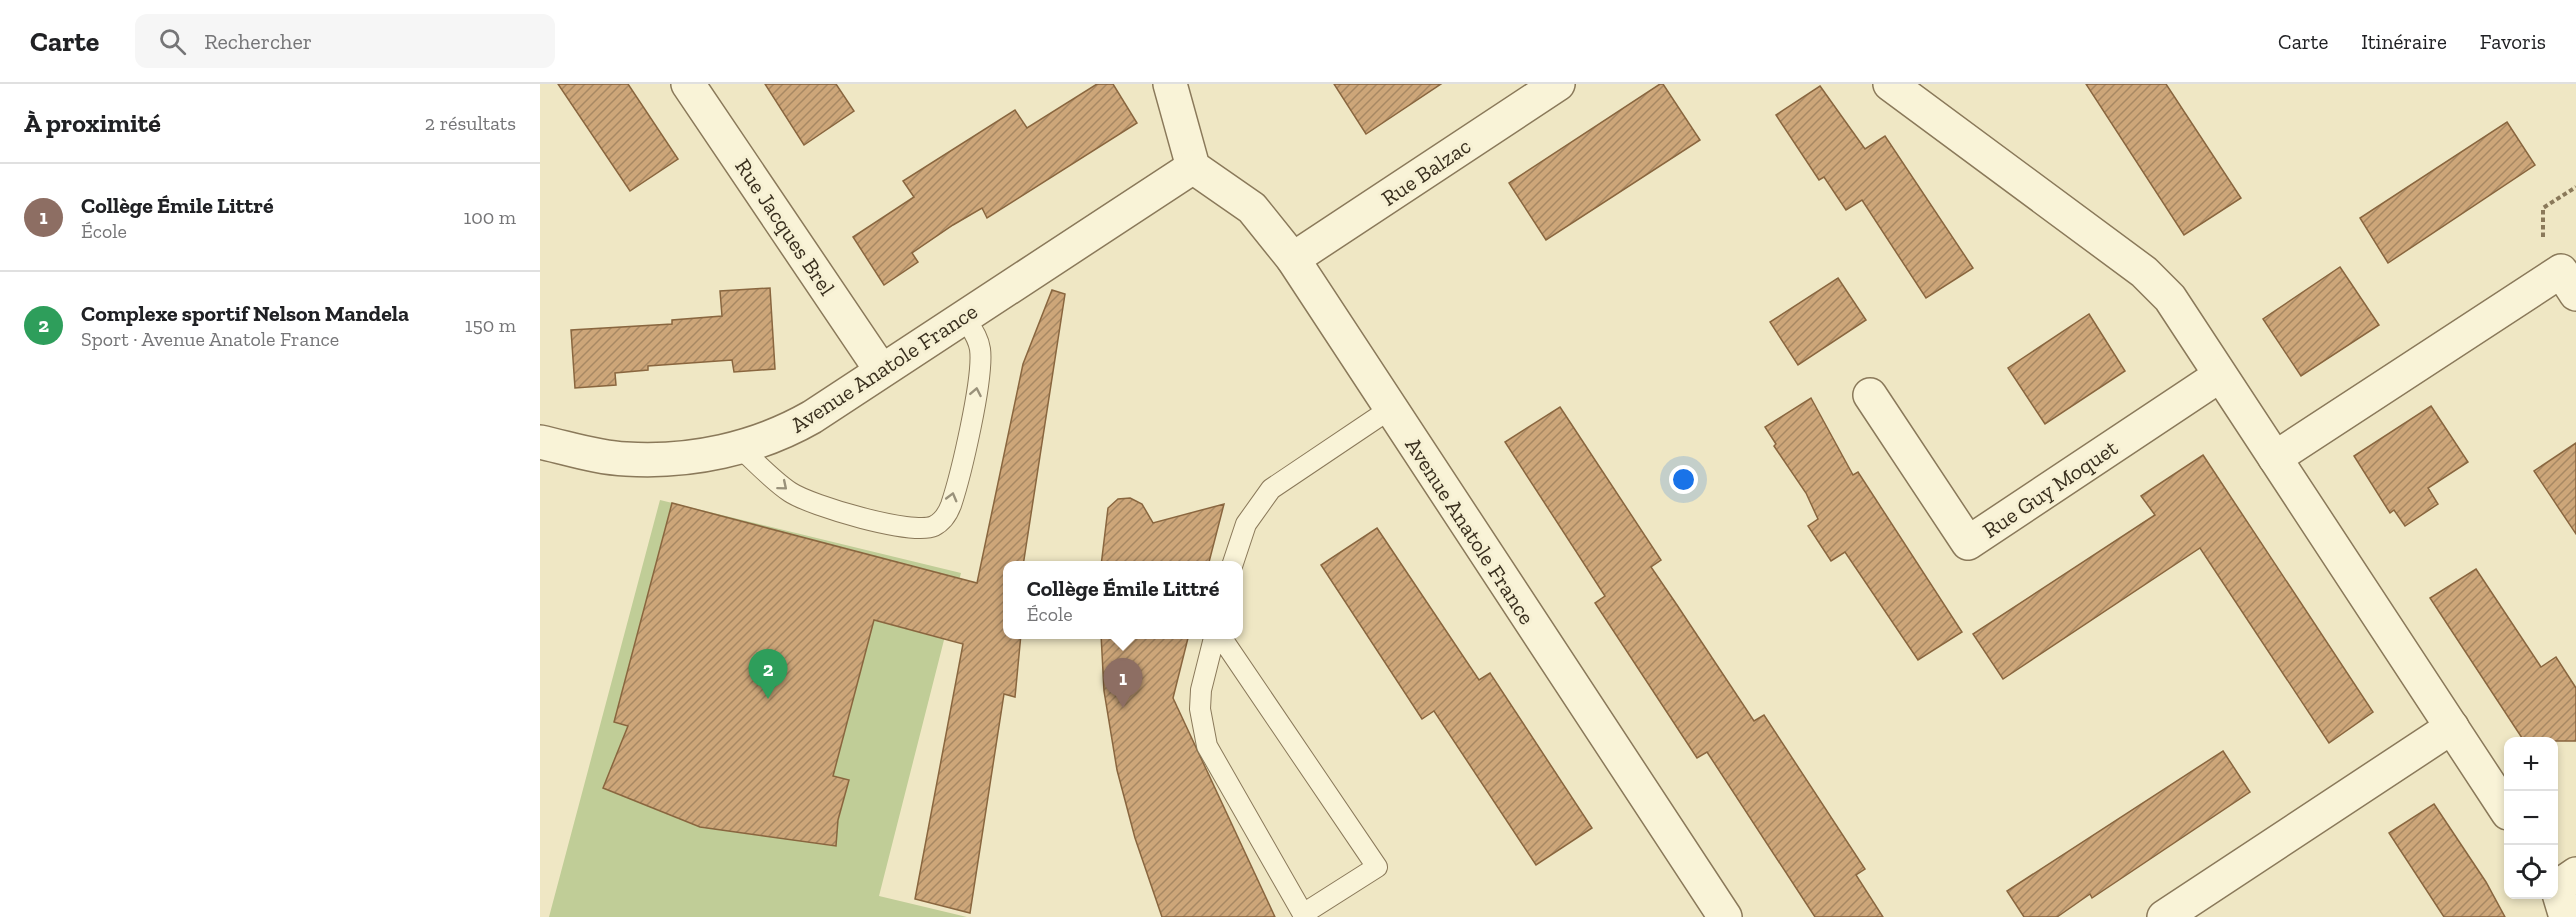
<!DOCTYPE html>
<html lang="fr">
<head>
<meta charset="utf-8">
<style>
	:root { --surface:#fff; --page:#f6f6f6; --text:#202124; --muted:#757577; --line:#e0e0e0; --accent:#9a3629 }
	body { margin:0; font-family:"Zilla Slab",serif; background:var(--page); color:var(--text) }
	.controls { position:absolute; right:18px; bottom:18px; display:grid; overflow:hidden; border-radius:12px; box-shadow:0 3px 9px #0003 }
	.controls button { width:54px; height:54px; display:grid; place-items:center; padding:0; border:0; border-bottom:2px solid var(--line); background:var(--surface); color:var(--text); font:30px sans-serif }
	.you { position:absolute; left:1144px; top:396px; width:21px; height:21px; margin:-15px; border:4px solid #fff; border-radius:50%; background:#1a73e8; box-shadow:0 0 0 9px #1a73e833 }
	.badge { display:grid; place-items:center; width:39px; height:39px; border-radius:50%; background:var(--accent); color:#fff; font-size:20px; font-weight:700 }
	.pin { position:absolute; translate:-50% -50px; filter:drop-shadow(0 2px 3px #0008) }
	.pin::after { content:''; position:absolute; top:32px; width:21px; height:18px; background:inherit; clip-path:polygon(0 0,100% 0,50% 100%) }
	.popup { position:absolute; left:463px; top:477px; width:240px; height:78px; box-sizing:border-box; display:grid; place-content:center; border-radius:12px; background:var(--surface); filter:drop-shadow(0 2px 4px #0005); font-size:20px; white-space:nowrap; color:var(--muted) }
	.popup b { font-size:22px; color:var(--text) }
	.popup::after { content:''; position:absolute; left:50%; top:100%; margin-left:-12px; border:12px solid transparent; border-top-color:var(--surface) }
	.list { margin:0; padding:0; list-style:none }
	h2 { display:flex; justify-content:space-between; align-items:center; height:78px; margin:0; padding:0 24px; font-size:26px }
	h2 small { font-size:20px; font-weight:400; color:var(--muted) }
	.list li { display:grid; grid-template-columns:39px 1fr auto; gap:18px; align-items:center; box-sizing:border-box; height:108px; padding:0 24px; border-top:2px solid var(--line) }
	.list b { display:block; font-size:22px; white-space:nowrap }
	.list p { margin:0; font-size:20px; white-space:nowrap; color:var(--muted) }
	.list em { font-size:20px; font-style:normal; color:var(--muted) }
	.icon { flex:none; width:33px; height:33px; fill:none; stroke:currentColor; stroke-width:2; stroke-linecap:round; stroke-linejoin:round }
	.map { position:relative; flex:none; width:2036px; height:833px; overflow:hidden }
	header { display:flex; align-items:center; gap:36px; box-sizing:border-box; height:84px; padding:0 30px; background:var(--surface); border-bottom:2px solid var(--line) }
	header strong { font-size:28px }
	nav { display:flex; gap:33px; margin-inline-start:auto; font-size:21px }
	.search { width:420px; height:54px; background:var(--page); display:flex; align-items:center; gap:15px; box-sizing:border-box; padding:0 21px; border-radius:12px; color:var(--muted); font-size:22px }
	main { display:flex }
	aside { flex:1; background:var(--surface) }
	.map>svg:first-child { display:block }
</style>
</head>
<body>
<header>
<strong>Carte</strong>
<div class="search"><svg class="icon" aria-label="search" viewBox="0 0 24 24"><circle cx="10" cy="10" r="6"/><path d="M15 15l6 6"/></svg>Rechercher</div>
<nav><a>Carte</a><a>Itinéraire</a><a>Favoris</a></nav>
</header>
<main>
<aside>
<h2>À proximité<small>2 résultats</small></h2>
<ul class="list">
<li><span class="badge" style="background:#8d6e63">1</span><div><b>Collège Émile Littré</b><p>École</p></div><em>100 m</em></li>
<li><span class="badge" style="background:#2e9e5b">2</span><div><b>Complexe sportif Nelson Mandela</b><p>Sport · Avenue Anatole France</p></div><em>150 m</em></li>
</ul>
</aside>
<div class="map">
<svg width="2036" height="833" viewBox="0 0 2036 833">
	<defs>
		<pattern id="building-hatch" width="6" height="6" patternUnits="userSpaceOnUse" patternTransform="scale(1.5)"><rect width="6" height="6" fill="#cda679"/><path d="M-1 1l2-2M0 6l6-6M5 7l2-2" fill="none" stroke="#a78863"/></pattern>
	</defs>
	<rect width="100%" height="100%" fill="#efe7c4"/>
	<!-- garden -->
	<polygon fill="#c0cd97" points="120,416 421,489 339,812 427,833 9,833"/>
	<!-- building -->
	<g fill="url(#building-hatch)" stroke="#89663f" stroke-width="1.5">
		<polygon points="18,0 88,0 138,75 90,107"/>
		<polygon points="225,0 296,0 314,27 264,61"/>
		<polygon points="557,0 573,0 597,39 447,134 442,124 413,141 372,169 378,178 344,201 313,153 374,113 363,97 475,26 487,44"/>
		<polygon points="794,0 901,0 826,50"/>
		<polygon points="1120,0 1123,0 1160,56 1006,156 969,99"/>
		<polygon points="1546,0 1626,0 1701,114 1644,151"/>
		<polygon points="1280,2 1325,65 1345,52 1433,184 1386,214 1322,116 1306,126 1284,93 1279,96 1236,31"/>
		<polygon points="1967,38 1995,81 1848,179 1820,134"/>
		<polygon points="1800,183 1839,241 1761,292 1723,235"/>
		<polygon points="1298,194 1326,236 1258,281 1230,238"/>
		<polygon points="230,204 235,285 194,288 192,276 108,282 108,286 75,289 76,301 35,304 31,246 132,240 132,236 182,232 180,207"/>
		<polygon points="512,206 525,210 483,482 468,482 468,550 481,550 475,613 464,610 430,829 375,815 423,560 334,536 293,692 309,696 298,736 296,762 160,743 63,704 88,642 74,638 132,419 437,499 483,280"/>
		<polygon points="1549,230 1585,287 1505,340 1468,284"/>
		<polygon points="1271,314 1313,391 1318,388 1422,548 1378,576 1305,468 1291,477 1268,442 1278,435 1266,409 1234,362 1236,360 1225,343"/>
		<polygon points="1891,322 1928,378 1888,404 1898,420 1865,442 1854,426 1850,429 1814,372"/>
		<polygon points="1020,323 1121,476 1111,483 1137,521 1214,637 1224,631 1325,785 1316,791 1343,833 1275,833 1167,668 1157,674 1055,519 1065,512 965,358"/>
		<polygon points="2036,359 2036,450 1994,387"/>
		<polygon points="1663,371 1833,628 1789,659 1660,464 1463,595 1433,550 1615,431 1601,412"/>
		<polygon points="590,414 602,420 613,439 684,420 668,482 561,482 568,424 578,415"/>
		<polygon points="837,444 939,596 950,589 1052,744 996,781 894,627 882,635 781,481"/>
		<polygon points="1936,485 2001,583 2016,573 2036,604 2036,657 1984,657 1890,514"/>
		<polygon points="561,550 649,550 633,614 735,833 622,833 595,754 577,686 564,607"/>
		<polygon points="1683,667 1710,708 1552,814 1550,810 1517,833 1484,833 1467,807"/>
		<polygon points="1894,720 1946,798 1965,833 1904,833 1849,749"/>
	</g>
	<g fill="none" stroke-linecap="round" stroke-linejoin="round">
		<defs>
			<g id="service">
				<path d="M199 363C216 378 232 396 250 408 271 422 373 452 394 442 402 438 408 429 411 421 421 391 444 294 440 265 438 252 430 243 424 232"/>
				<polyline points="692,482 706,440 731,405 850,325"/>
				<polyline points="675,550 661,606 660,625 667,662 763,830 837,783 679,550"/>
			</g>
			<g id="minor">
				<polyline points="148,0 341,286"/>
				<polyline points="630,0 653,83 712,124 753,175 1185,833"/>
				<polyline points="1350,0 1604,188 1630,214 1968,729"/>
				<polyline points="753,175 1018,0"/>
				<polyline points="1330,311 1428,459 1679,292"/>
				<path d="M0 358C28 364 57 374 86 375 150 379 216 365 272 333L653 83"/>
				<polyline points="1735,374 2021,187 2036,210"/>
				<polyline points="1624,833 1912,643"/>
				<polyline points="2026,833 2017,803 2036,790"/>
			</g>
		</defs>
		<!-- service casing -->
		<use href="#service" stroke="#8a795a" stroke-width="22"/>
		<!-- minor casing -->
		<use href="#minor" stroke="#8a795a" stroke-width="36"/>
		<!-- path -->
		<polyline stroke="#8a795a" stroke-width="4" stroke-dasharray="4.5 3" stroke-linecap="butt" points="2003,153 2003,124 2036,103"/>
		<!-- service -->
		<use href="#service" stroke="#f9f3d7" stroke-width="20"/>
		<!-- minor -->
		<use href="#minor" stroke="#f9f3d7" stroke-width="33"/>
	</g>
	<!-- one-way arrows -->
	<defs><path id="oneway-chevron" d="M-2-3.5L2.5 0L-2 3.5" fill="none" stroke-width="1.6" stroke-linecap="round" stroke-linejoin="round" transform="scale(1.5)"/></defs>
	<g stroke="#99917a">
		<use href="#oneway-chevron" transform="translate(436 308) rotate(-79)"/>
		<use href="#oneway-chevron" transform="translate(243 402) rotate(40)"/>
		<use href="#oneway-chevron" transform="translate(412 413) rotate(-75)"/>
	</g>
	<g text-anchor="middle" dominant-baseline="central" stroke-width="6" stroke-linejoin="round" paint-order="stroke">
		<!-- street labels -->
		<g font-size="22" fill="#392f1e" stroke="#f6f0d3">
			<text transform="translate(886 88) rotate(-34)">Rue Balzac</text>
			<text transform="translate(245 143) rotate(56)">Rue Jacques Brel</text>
			<text transform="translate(344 284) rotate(-33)">Avenue Anatole France</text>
			<text transform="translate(1510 405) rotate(-34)">Rue Guy Moquet</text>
			<text transform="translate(930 447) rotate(57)">Avenue Anatole France</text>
		</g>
	</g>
</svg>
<div class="controls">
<button>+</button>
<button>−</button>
<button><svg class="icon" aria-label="locate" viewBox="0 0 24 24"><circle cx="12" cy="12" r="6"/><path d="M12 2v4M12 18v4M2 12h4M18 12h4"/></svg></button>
</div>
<div class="you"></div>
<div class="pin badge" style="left:583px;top:624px;background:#8d6e63">1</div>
<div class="popup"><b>Collège Émile Littré</b>École</div>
<div class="pin badge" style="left:228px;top:615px;background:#2e9e5b">2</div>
</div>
</main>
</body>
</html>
